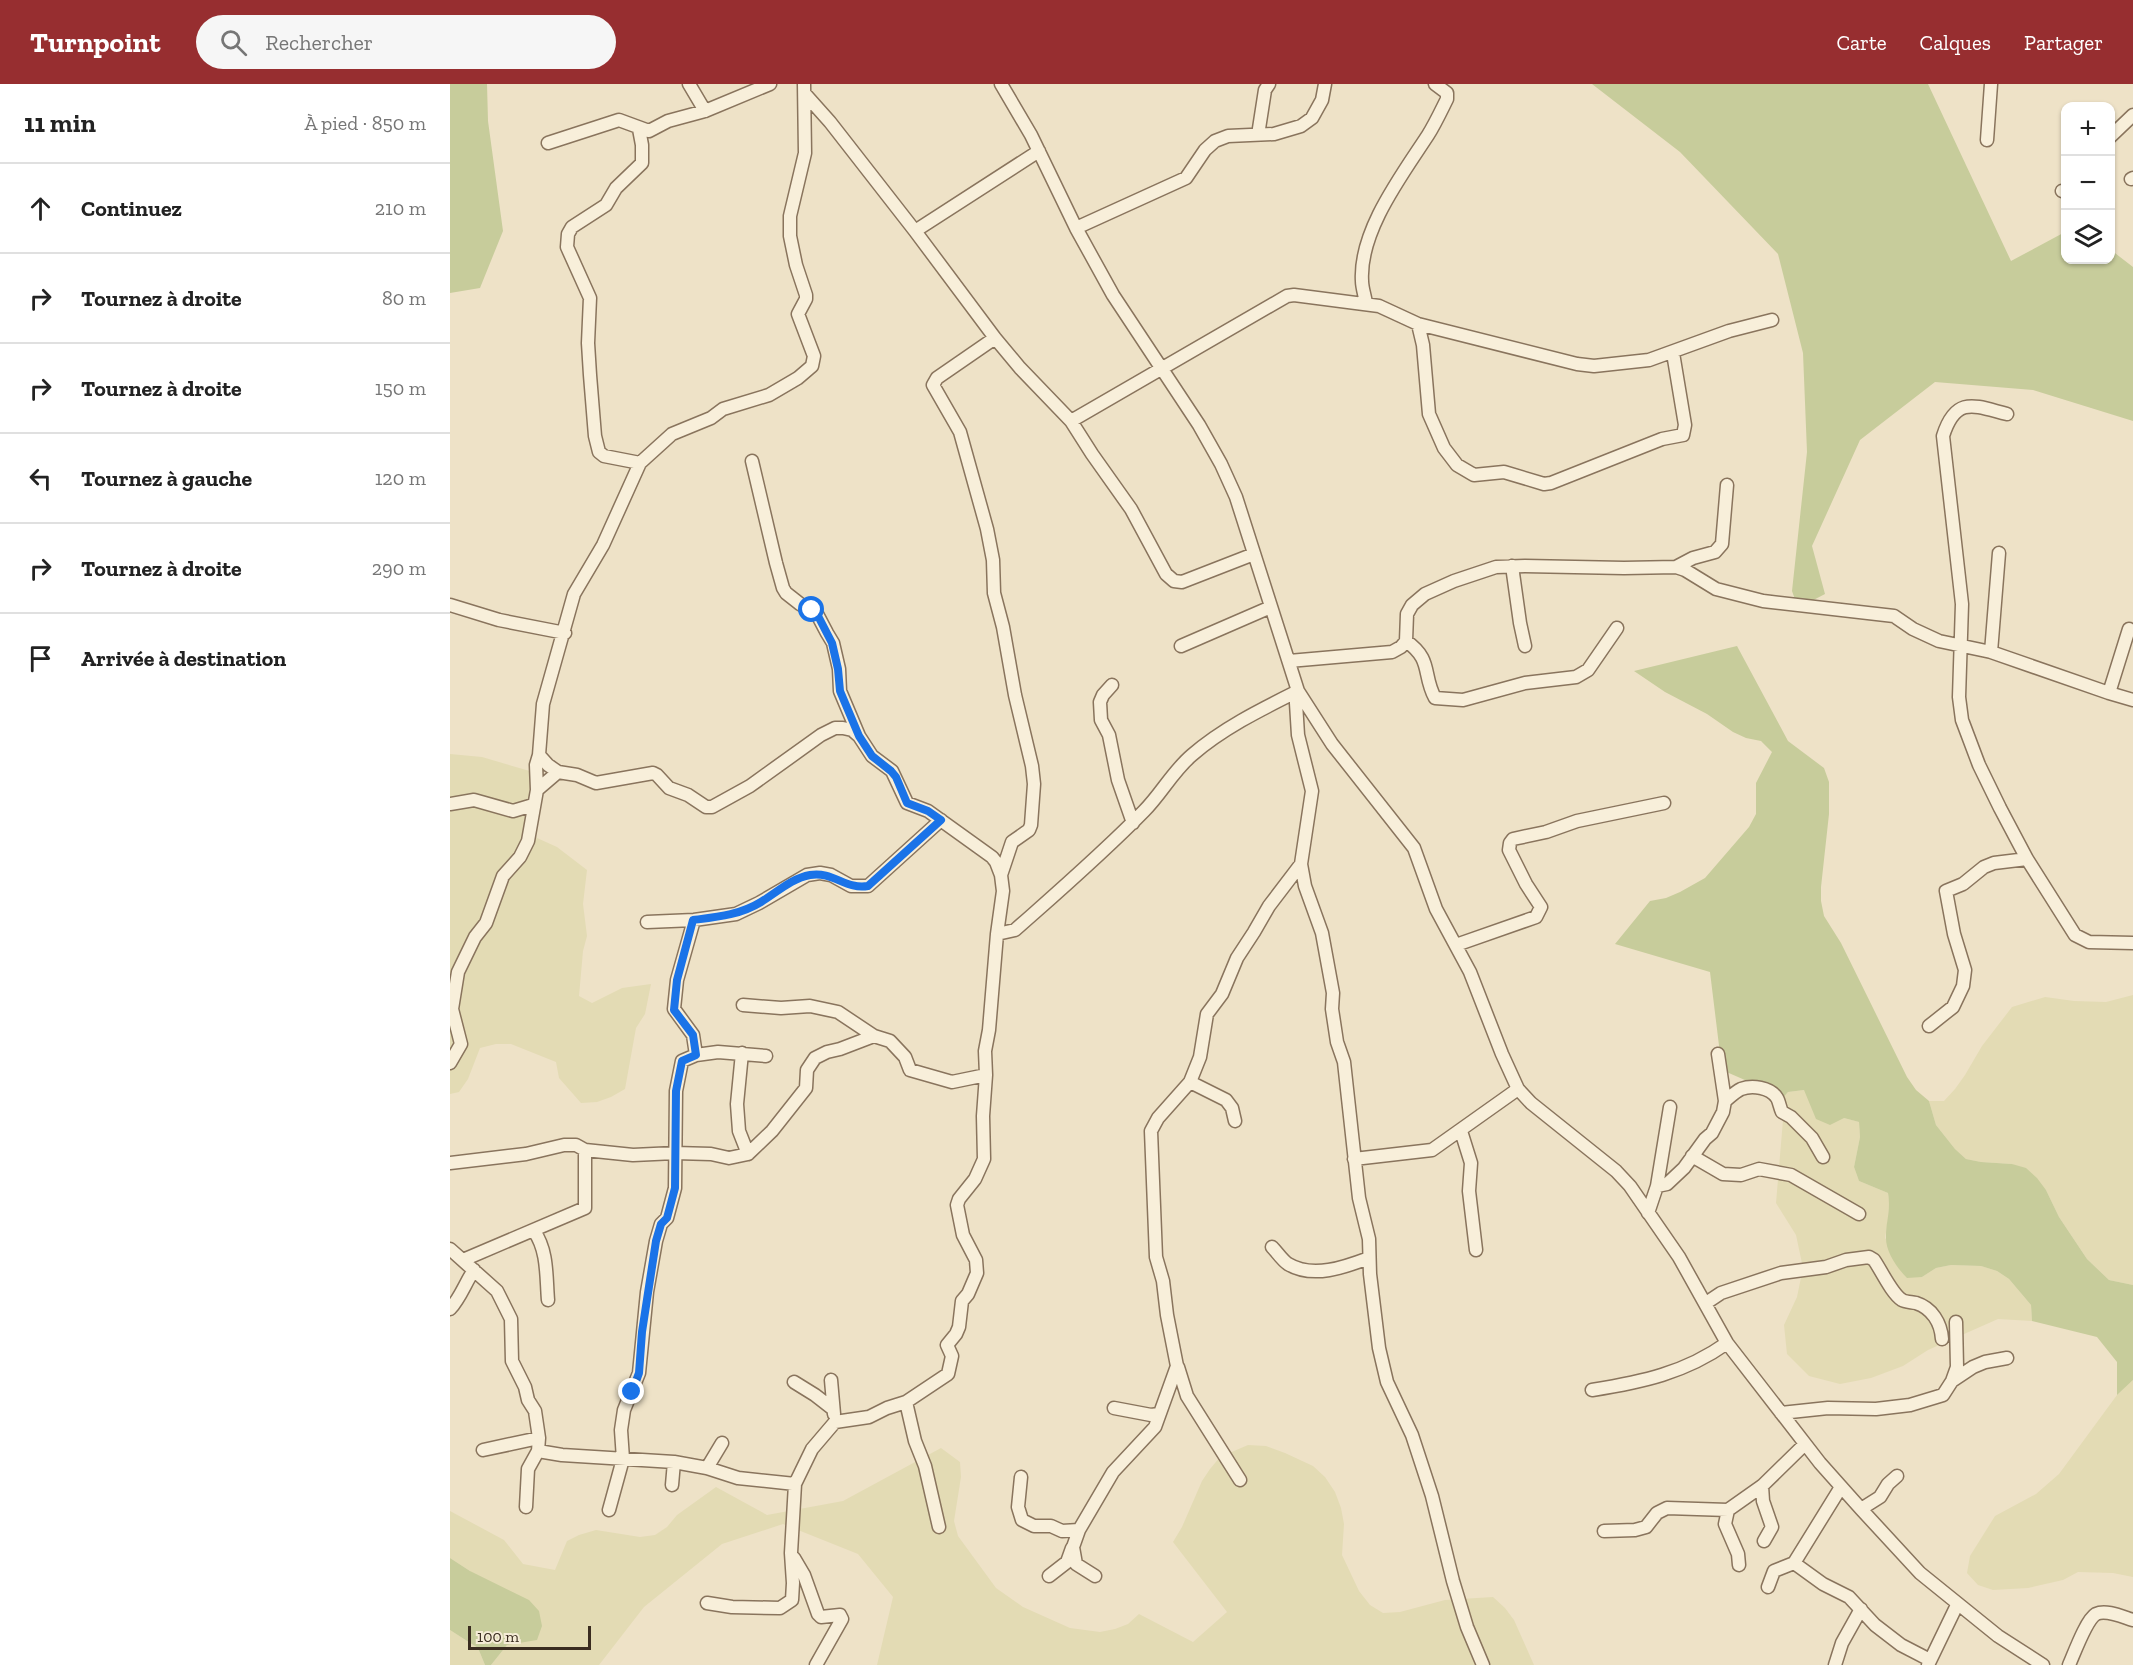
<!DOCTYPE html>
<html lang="fr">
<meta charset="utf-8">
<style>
:root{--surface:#fff;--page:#f6f6f6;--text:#222;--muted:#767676;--line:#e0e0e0;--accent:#972e30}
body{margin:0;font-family:"Zilla Slab",serif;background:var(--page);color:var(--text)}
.controls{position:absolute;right:18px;top:18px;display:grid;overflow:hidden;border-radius:12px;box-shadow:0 2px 4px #0004}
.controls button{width:54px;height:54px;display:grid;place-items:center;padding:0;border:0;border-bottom:2px solid var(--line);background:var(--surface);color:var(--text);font:30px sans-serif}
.scale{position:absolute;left:18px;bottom:15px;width:123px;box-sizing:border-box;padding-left:6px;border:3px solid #3a2c20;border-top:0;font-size:16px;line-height:21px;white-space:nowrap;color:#3a2c20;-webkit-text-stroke:4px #f5ecd6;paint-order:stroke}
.stop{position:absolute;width:18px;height:18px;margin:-14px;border:4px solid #1a73e8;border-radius:50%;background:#fff}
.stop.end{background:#1a73e8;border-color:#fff;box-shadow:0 2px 6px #0008}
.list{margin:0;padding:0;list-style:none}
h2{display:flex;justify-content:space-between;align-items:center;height:78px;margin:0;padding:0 24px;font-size:26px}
h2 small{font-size:20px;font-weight:400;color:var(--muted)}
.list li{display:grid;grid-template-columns:39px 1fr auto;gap:18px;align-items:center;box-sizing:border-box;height:90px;padding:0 24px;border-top:2px solid var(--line)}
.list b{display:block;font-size:22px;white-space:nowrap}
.list em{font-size:20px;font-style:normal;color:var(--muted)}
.icon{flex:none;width:33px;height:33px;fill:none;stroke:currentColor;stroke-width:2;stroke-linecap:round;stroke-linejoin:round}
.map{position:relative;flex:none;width:1683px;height:1581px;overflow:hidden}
header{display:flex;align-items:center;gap:36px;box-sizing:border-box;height:84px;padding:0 30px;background:var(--accent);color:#fff}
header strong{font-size:28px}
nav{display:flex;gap:33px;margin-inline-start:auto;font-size:21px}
.search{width:420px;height:54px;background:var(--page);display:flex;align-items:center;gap:15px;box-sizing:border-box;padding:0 21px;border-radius:33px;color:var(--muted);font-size:22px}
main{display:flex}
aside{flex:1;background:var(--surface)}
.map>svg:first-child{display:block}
.farmland{fill:#e3dbb4}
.green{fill:#c7cc9b}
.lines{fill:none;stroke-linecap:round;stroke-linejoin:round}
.minor-casing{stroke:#89745d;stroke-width:15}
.minor{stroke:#f8efda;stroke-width:12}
.route{stroke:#1a73e8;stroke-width:8}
</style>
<header>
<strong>Turnpoint</strong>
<div class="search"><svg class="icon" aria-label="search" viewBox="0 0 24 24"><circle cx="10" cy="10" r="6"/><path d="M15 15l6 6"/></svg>Rechercher</div>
<nav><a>Carte</a><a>Calques</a><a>Partager</a></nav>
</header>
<main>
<aside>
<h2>11 min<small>À pied · 850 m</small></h2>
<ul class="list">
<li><svg class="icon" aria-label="ahead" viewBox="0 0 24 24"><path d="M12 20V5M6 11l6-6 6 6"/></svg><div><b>Continuez</b></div><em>210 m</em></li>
<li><svg class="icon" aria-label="right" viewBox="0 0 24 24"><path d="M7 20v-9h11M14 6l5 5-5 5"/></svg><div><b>Tournez à droite</b></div><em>80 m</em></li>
<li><svg class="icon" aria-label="right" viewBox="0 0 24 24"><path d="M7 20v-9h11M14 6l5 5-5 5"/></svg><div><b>Tournez à droite</b></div><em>150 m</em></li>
<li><svg class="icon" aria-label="left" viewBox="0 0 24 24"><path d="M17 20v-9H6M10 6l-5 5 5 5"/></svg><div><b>Tournez à gauche</b></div><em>120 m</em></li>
<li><svg class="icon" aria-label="right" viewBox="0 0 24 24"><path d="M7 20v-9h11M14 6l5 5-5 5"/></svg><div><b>Tournez à droite</b></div><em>290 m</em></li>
<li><svg class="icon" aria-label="arrive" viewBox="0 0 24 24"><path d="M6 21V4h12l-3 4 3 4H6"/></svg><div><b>Arrivée à destination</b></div></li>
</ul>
</aside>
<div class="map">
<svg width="1683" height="1581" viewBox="0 0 1683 1581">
<rect width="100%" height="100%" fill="#eee2c7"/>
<path class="farmland" d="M 0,670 L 32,673 L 83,688 L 79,710 L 84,716 L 82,743 L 87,754 L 107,763 L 137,786 L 133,820 L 137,852 L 133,867 L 129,912 L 142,919 L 172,904 L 201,900 L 195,930 L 186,944 L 175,1005 L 161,1013 L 147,1018 L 131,1019 L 109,994 L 106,978 L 61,960 L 46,960 L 30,964 L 18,995 L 9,1008 L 0,1010 Z
M 1683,911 L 1683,1201 L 1659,1196 L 1637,1175 L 1609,1133 L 1596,1106 L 1562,1080 L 1531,1078 L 1516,1075 L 1505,1065 L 1486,1041 L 1479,1017 L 1494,1017 L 1505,1005 L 1515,991 L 1532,962 L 1562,923 L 1595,913 L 1624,917 L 1656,918 Z
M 1354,1006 L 1394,1034 L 1409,1038 L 1410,1053 L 1404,1083 L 1409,1097 L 1438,1109 L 1440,1124 L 1435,1154 L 1472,1193 L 1486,1184 L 1501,1181 L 1531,1182 L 1547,1187 L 1559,1195 L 1581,1221 L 1582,1237 L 1548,1235 L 1478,1266 L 1453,1282 L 1421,1294 L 1390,1300 L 1359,1292 L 1337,1270 L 1334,1241 L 1347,1213 L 1353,1184 L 1346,1151 L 1326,1119 L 1333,1036 L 1326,1022 L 1338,1008 Z
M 1683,1296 L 1683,1493 L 1663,1489 L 1628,1488 L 1613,1496 L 1578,1504 L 1543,1506 L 1528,1501 L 1517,1489 L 1520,1472 L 1545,1432 L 1586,1410 L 1609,1390 L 1667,1311 Z
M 798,1361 L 816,1362 L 835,1369 L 863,1382 L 875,1393 L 885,1408 L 891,1424 L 894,1440 L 892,1471 L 909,1507 L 920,1521 L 933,1529 L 950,1528 L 995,1516 L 1043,1513 L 1055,1524 L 1064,1536 L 1084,1581 L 427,1581 L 443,1513 L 408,1470 L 333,1440 L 272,1460 L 194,1523 L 149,1581 L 41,1581 L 57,1561 L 20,1487 L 0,1474 L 0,1427 L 54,1456 L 73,1480 L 105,1486 L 117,1457 L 129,1451 L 146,1446 L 190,1453 L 205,1451 L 217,1443 L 227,1431 L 266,1403 L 317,1431 L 393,1417 L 491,1364 L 510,1378 L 511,1393 L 504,1437 L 508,1452 L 546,1504 L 573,1523 L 620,1544 L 650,1548 L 665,1545 L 678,1540 L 689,1530 L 743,1558 L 777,1528 L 723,1458 L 732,1443 L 752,1397 L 760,1385 L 770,1373 Z
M 0,1546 L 28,1564 L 35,1581 L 0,1581 Z"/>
<path class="green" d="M 0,0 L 37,0 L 38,37 L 53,147 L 30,204 L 0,209 Z
M 1142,0 L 1478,0 L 1561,177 L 1615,148 L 1616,176 L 1660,176 L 1661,166 L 1683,183 L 1683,337 L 1583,306 L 1485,298 L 1410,356 L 1362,462 L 1375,510 L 1348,524 L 1342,507 L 1357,368 L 1353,269 L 1328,170 L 1230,68 Z
M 1287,562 L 1338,657 L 1374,684 L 1379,698 L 1379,730 L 1371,803 L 1371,817 L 1374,832 L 1391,859 L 1457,993 L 1466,1006 L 1479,1017 L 1486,1041 L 1505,1065 L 1516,1075 L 1531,1078 L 1562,1080 L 1576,1084 L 1587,1094 L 1596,1106 L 1609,1133 L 1637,1175 L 1659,1196 L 1683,1201 L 1683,1296 L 1667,1311 L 1667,1278 L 1647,1253 L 1582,1237 L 1581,1221 L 1559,1195 L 1547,1187 L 1531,1182 L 1501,1181 L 1486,1184 L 1472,1193 L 1457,1194 C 1447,1184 1435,1167 1436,1152 C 1436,1136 1441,1128 1438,1109 L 1409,1097 L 1404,1083 L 1410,1053 L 1409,1038 L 1394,1034 L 1380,1041 L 1366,1035 L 1354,1006 L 1338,1008 L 1326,1022 L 1304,1000 L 1272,986 L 1260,888 L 1165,860 L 1200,817 L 1216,814 L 1230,808 L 1255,794 L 1299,743 L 1306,730 L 1306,699 L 1322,668 L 1311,657 L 1296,654 L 1283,648 L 1257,630 L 1215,608 L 1184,587 Z
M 0,1474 L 20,1487 L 79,1516 L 89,1527 L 92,1542 L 87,1556 L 57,1561 L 41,1581 L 35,1581 L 28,1564 L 0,1546 Z"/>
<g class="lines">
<defs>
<path id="minor" d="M 239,0 L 255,27
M 354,0 L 355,69 L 340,132 L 340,152 L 346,181 L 356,211 L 356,215 L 348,230 L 364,272 L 362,282 L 348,294 L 319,311 L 273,325 L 261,334 L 222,350 L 190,379 L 153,461 L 124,510 L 93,620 L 89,671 L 98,681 L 108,688 L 127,691 L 146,699 L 203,689 L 207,691 L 219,704 L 238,711 L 256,723 L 262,723 L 300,702 L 371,651 L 385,644 L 393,644 L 402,646 L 409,652 L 422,672 L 442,687 L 457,719 L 478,727 L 542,773 L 546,778 L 551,791 L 553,807 L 547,850 L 565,846 C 609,807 653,769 694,727 C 711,710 723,687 742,671 C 773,644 812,625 848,607
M 551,0 L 581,51 L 626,144 L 663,211 L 749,341 L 771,380 L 786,413 L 848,607 L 882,660 L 964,764 L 986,825 L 1020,888 L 1052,970 L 1068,1005 L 1081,1019 L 1166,1087 L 1180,1102 L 1229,1173 L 1277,1259 L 1370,1379 L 1411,1425 L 1470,1489 L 1548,1552 L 1593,1581
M 355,10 L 380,38 L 465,147 L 545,254 L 570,284 L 621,337 L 642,370 L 681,425 L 716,490 L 724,497 L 732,498 L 804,470
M 189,45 L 192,61 L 192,79 L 166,104 L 156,121 L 122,143 L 118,150 L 117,163 L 140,214 L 138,259 L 140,291 L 145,352 L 149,368 L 154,372 L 190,379
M 808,51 L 815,6 L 819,0
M 1660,53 L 1683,31
M 1537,56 L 1541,0
M 98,59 L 169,36 L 199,47 L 218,37 L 255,27 L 320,0
M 1681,95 L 1683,94
M 1612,107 L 1616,108
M 626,144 L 736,94 L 755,66 L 765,57 L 778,52 L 824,50 L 851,42 L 862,34 L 872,16 L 875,0
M 465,147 L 589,67
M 916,219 C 915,212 912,204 912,197 C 909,147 952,91 978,51 C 985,40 991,27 997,15 L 997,9 L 985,0
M 968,240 L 973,261 L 979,330 L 994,364 L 1007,381 L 1024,391 L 1054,388 L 1094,400 L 1101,399 L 1212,355 L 1233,351 L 1235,341 L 1223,269
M 545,254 L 487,294 L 483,301 L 510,348 L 537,445 L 543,476 L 544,509 L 553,543 L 565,611 L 582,682 L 584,700 L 581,741 L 579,746 L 562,758 L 551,791
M 1557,330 C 1525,322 1506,311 1493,352 L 1512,520 L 1509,613 L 1512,636 L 1529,681 L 1550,724 L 1577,775 L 1625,851 L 1639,858 L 1683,859
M 621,337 L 837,212 L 844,211 L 929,222 L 968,240 L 1127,280 L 1144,282 L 1199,276 L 1279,247 L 1322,236
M 302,377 L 326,479 L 333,504 L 336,509 L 350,520 L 367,530 L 377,549 L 383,559 L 389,585 L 390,607 L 409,652
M 1062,482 L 1070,539 L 1075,562
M 1226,483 L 1243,474 L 1265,468 L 1272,460 L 1277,401
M 0,521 L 49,536 L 115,549
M 956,557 C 983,576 972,590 985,614 L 1013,616 L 1075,599 L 1126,593 L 1138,586 L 1167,544
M 731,562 L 821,523
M 1541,568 L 1549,469
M 839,577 L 942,568 L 951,563 L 956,557 L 957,530 L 962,521 L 975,510 L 1004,497 L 1046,483 L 1075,482 L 1174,484 L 1226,483 L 1235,486 L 1266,505 L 1313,517 L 1444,532 L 1463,545 L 1489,557 L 1541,568 L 1659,609 L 1683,616
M 662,601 L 653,611 L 650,618 L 651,636 L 659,651 L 668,696 L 683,739
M 848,607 L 846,619 L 848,651 L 862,707 L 851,780 L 855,802 L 872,849 L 883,909 L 882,925 L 887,958 L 894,978 L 909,1114 L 919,1155 L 920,1190 L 929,1264 L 937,1298 L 962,1351 L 982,1412 L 1003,1497 L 1017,1543 L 1033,1581
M 1659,609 L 1679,545
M 87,706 L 108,688
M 0,720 L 24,716 L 63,727 L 83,721
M 197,838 L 244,836 L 286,830 L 309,819 L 357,791 L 370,789 L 381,791 L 401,802 L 418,802 L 491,736
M 1006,861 L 1086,833 L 1091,823 L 1076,800 L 1059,766 L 1060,759 L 1063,755 L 1096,748 L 1127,737 L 1214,719
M 293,921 L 331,924 L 360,922 L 388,928 L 424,952 L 440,957 L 455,973 L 460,986 L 502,998 L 536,991
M 1479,942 L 1503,923 L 1513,902 L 1515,886 L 1504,850 L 1496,807 L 1513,800 L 1534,783 L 1544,779 L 1577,775
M 292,969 L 287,1020 L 289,1047 L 298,1070
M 246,971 L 268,968 L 316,972
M 0,979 L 11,960 L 2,925 L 8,888 L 25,853 L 36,839 L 53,792 L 70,773 L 78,757 L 87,706 L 86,681 L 89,671
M 740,998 L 776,1016 L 782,1024 L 785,1037
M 1275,1017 C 1280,1013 1285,1008 1291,1005 C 1302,1001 1320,1003 1327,1014 C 1329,1017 1330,1024 1332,1028 L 1341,1033 L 1362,1054 L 1373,1073
M 1011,1047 L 1021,1079 L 1019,1107 L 1026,1166
M 1242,1072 L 1273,1090 L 1291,1091 L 1309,1085 L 1341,1091 L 1409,1130
M 904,1075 L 982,1066 L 1068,1005
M 0,1079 L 76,1070 L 114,1061 L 126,1061 L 135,1066 L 183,1071 L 225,1069 L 261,1070 L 279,1074 L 298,1070 L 322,1047 L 356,1004 L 357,986 L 365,974 L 377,968 L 390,965 L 424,952
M 1207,1102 L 1217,1100 L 1234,1084 L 1255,1055 L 1262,1049 L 1273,1028 L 1275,1017 L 1268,970
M 1198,1129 L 1207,1102 L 1220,1023
M 84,1147 C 98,1167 96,1192 98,1216
M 822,1163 C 827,1168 832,1176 838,1180 C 863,1195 895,1183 919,1174
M 0,1165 L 47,1207 L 61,1235 L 62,1277 L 75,1303 L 78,1316 L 85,1327 L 89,1354 L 88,1367 L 78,1385 L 76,1423
M 13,1176 L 135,1124 L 135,1066
M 1256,1219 L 1271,1209 L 1331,1189 L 1376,1183 L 1396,1176 L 1419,1173 L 1424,1176 C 1431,1186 1442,1210 1452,1216 C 1455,1218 1461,1218 1466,1219 C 1482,1224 1491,1239 1492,1255
M 0,1225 C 11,1213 15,1199 24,1186
M 728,1283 L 737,1312 L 790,1396
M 381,1296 L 384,1330
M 1502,1297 L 1507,1283 L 1506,1238
M 344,1298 L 365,1311 L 383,1325
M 1142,1306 C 1192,1298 1235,1289 1277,1259
M 456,1318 L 465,1357 L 475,1382 L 489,1443
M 664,1324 L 701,1331 L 709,1330
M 1331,1329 L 1378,1324 L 1426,1325 L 1460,1321 L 1493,1311 L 1502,1297 L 1523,1283 L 1535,1278 L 1557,1274
M 33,1366 L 89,1354
M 88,1367 L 112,1371 L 224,1378 L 257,1384 L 288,1394 L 345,1400
M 257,1384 L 272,1359
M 571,1393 L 568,1423 L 572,1436 L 584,1442 L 601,1442 L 612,1447 L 629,1446
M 222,1401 L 224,1378
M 1312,1402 L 1313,1417 L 1322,1443 L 1314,1457
M 1411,1425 L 1430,1413 L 1438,1400 L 1447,1392
M 159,1426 L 173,1375 L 171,1346 L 174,1326 L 189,1289 L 197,1208 L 206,1157 L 211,1140 L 217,1134 L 225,1104 L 226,1007 L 232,977 L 246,971 L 243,951 L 224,925 L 227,896 L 244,836
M 1278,1426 L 1275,1440 L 1288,1470 L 1289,1481
M 1154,1447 L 1185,1446 L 1196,1443 L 1207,1429 L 1217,1424 L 1278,1426 L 1312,1402 L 1355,1360
M 344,1474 L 354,1491 L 368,1530 L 371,1533 L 390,1531 L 392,1535 L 366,1581
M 1344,1479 L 1373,1500 L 1399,1513 L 1425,1541 L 1451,1561 L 1480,1576
M 599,1492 L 617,1478 L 622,1464
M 645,1492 L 626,1480 L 623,1463 L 629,1446 L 663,1388 L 705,1343 L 727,1282 L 717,1231 L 713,1197 L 706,1173 L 701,1047 L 708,1034 L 740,998 L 750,973 L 757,930 L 772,910 L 787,874 L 804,848 L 819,822 L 851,780
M 1318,1503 L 1324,1487 L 1344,1479 L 1391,1403
M 257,1519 L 282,1523 L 330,1524 L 342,1516 L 343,1499 L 341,1469 L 345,1400 L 362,1365 L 385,1338 L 419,1333 L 437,1324 L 456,1318 L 498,1290 L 502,1272 L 497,1261 L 506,1250 L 509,1243 L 512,1217 L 518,1210 L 527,1189 L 526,1176 L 513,1151 L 507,1121 L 509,1115 L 525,1095 L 534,1075 L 533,1032 L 536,991 L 535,967 L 539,946 L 547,850
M 1385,1581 L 1392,1559 L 1411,1525
M 1478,1581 L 1507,1521
M 1619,1581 C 1624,1570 1636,1536 1646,1530 C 1656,1525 1673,1533 1683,1536"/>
</defs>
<use href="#minor" class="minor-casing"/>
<use href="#minor" class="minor"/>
</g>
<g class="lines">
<path class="route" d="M 182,1308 L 189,1289 L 192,1248 L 206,1157 L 211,1140 L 217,1134 L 225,1104 L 226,1007 L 232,977 L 246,971 L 243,951 L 224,926 L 227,896 L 243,836 C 267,833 290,831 311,818 C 326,809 342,794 360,791 C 383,787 396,806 418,802 L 491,736 L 478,727 L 457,719 L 446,693 L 441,687 L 422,672 L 409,652 L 390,607 L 388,585 L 382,559 L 367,530 L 362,526"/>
</g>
</svg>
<div class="controls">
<button>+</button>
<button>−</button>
<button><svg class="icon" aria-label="layers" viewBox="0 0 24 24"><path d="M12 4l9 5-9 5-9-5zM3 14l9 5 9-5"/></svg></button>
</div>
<div class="scale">100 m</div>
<div class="stop" style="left:362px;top:526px"></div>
<div class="stop end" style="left:182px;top:1308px"></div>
</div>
</main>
